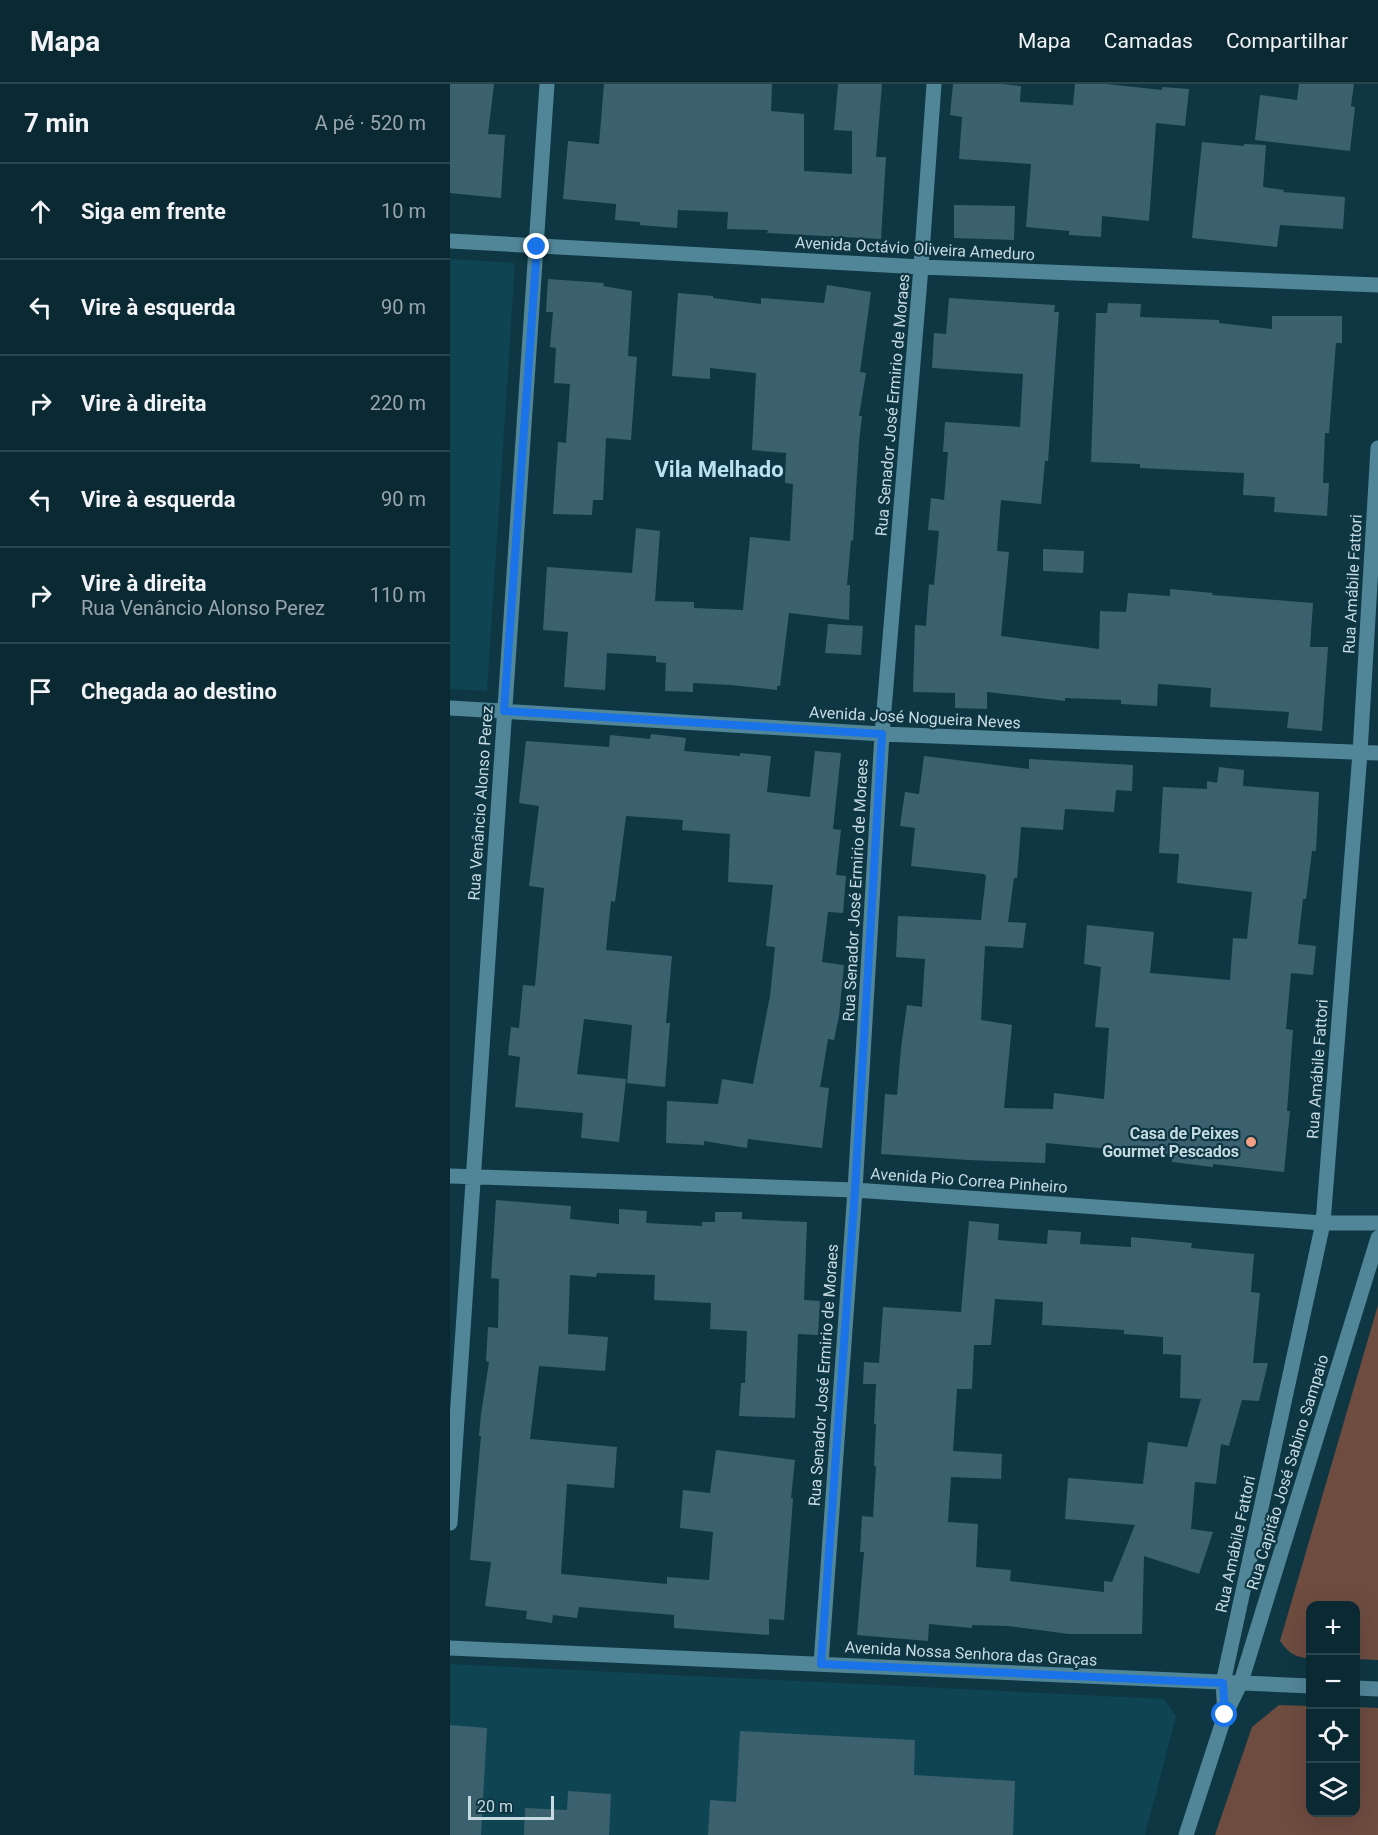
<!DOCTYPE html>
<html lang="pt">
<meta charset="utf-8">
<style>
:root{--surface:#0a2932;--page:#18353e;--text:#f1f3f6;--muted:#99a6ac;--line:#2a454d}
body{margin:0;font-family:Roboto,sans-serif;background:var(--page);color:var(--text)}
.controls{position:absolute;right:18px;bottom:18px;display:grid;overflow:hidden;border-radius:12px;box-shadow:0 6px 24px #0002}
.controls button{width:54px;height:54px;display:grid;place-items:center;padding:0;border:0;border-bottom:2px solid var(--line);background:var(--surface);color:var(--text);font:30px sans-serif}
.scale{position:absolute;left:18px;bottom:15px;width:86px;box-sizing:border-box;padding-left:6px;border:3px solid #c6dae2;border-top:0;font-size:16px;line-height:21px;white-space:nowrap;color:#c6dae2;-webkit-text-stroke:4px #0e3743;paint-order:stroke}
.stop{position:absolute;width:18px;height:18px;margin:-14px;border:4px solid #1a73e8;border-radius:50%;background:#fff}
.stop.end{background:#1a73e8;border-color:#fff;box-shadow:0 2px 6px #0008}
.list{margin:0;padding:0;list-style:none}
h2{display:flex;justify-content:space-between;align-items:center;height:78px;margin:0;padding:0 24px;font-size:26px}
h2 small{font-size:20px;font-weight:400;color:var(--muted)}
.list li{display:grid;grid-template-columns:39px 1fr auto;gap:18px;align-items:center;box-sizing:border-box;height:96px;padding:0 24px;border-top:2px solid var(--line)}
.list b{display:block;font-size:22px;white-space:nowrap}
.list p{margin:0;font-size:20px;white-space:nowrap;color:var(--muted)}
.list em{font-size:20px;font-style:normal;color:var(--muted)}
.icon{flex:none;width:33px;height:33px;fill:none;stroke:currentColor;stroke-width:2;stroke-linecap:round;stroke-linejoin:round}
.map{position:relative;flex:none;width:928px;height:1751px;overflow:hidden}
header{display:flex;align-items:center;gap:36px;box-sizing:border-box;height:84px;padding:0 30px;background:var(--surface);border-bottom:2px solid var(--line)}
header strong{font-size:28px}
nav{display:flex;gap:33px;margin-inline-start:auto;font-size:21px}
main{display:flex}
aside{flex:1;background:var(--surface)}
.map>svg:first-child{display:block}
.built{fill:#0f4453}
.green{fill:#6e4c40}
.building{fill:#3b616f;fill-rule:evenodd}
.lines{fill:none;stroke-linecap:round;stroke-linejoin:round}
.minor{stroke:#518698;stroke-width:15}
.route{stroke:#1a73e8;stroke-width:8}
.poi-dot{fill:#f39f83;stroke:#0e3743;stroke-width:2}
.labels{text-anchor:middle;stroke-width:4.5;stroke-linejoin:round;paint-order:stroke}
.street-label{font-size:16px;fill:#c6dae2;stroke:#0e3743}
.poi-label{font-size:16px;font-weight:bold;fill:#c6dae2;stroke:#0e3743;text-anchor:end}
.district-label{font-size:22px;font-weight:bold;fill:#b8e2f2;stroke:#0e3743}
</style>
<header>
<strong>Mapa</strong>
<nav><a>Mapa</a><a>Camadas</a><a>Compartilhar</a></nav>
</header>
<main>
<aside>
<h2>7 min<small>A pé · 520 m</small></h2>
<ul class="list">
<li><svg class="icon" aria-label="ahead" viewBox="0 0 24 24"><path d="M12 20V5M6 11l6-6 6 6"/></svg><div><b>Siga em frente</b></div><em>10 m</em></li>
<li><svg class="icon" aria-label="left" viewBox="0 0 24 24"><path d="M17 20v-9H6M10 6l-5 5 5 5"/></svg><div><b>Vire à esquerda</b></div><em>90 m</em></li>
<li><svg class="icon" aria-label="right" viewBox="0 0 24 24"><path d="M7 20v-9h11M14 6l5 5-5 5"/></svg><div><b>Vire à direita</b></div><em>220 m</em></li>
<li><svg class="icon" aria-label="left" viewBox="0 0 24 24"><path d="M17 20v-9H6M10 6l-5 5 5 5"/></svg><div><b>Vire à esquerda</b></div><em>90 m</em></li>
<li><svg class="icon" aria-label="right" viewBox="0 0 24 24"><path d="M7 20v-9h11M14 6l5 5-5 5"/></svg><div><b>Vire à direita</b><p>Rua Venâncio Alonso Perez</p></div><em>110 m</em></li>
<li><svg class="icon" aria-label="arrive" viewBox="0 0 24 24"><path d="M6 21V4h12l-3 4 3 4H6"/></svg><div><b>Chegada ao destino</b></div></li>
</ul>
</aside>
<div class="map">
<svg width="928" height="1751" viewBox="0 0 928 1751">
<rect width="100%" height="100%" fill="#0e3743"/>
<path class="built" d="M 0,175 L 65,179 L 37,607 L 0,605 Z
M 0,1580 L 714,1615 L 726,1632 L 695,1751 L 0,1751 Z"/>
<path class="green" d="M 928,1221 L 928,1576 L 906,1575 L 906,1522 L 860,1522 L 860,1574 C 845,1574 839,1569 830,1557 Z
M 829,1621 L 860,1622 L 860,1728 L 906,1728 L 906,1623 L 928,1624 L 928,1751 L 765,1751 L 802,1643 Z"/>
<path class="building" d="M 0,0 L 44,0 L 38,50 L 55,51 L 51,114 L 0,109 Z
M 154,0 L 322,0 L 321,27 L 354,30 L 354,87 L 402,90 L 402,47 L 384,46 L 388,0 L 432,0 L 426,73 L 436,73 L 431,155 L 317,149 L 318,146 L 277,145 L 278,128 L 228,126 L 227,144 L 190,141 L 190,138 L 165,136 L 166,120 L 113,115 L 118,57 L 149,60 Z
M 503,0 L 552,0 L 571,2 L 570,18 L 623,21 L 625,0 L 656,0 L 712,6 L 712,3 L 739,5 L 735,42 L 706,39 L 699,137 L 652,132 L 651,153 L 619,151 L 619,147 L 576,143 L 581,80 L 509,75 L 512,33 L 500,31 Z
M 849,0 L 904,0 L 901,22 L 905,23 L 900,67 L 805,56 L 810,11 L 847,16 Z
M 752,58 L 794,62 L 794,60 L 816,61 L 813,103 L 834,106 L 833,108 L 895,113 L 893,145 L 830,141 L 827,163 L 742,154 Z
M 504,121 L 565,122 L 564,156 L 504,154 Z
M 98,195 L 154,199 L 153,202 L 182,207 L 178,272 L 187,273 L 181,356 L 156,354 L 153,416 L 143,416 L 142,431 L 103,430 L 108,358 L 116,359 L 120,300 L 104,299 L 106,264 L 100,263 L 103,228 L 96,228 Z
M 377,201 L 421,208 L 410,288 L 416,289 L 409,332 L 412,332 L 409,358 L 403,457 L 401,456 L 397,501 L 400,501 L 399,536 L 339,529 L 330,602 L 327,602 L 327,606 L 281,601 L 243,599 L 243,608 L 215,607 L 216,579 L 206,578 L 206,572 L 157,569 L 155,606 L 114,603 L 118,548 L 93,546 L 97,483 L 182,489 L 186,444 L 210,447 L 205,517 L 244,518 L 244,524 L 293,526 L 300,453 L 340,457 L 343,400 L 335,399 L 336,369 L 302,366 L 306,289 L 260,284 L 260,295 L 222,292 L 228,209 L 263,212 L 263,214 L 311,220 L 311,214 L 374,219 Z
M 499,214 L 605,221 L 604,228 L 609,228 L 598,377 L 595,377 L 591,420 L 551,416 L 547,467 L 559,468 L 551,552 L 649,565 L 650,527 L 676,528 L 678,509 L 720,512 L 720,505 L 763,509 L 762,511 L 863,519 L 860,563 L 878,563 L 872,647 L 837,644 L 839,628 L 760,623 L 761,604 L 708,600 L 707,622 L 671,620 L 671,616 L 615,614 L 615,617 L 537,608 L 537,625 L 505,624 L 505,609 L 463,608 L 465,541 L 476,542 L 479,500 L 484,501 L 489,447 L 478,446 L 481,414 L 494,416 L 498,368 L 493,368 L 495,338 L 570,343 L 573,290 L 482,284 L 484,249 L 496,250 Z
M 658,219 L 691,220 L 690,233 L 769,236 L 769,239 L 822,245 L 822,232 L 892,232 L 892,259 L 886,259 L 879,349 L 875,349 L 873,399 L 879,399 L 877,432 L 824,428 L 825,413 L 793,411 L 794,389 L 690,384 L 690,380 L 641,378 L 646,229 L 657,229 Z
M 593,465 L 634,467 L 633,489 L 593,487 Z
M 378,540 L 413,542 L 411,571 L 375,569 Z
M 201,650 L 236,654 L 234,667 L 290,672 L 290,669 L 321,672 L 317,708 L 360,713 L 365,667 L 391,669 L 383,745 L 391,746 L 386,791 L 396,792 L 393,829 L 378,828 L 372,878 L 394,881 L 389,932 L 384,956 L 378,955 L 370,1003 L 379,1004 L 372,1064 L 298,1055 L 297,1064 L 254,1057 L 254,1061 L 216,1059 L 217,1017 L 268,1020 L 272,995 L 303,1000 L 320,912 L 325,863 L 316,862 L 323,801 L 278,798 L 280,750 L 232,746 L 233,736 L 176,732 L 165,818 L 161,817 L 156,866 L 222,872 L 216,939 L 220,939 L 215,1003 L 177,999 L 182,941 L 134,935 L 127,990 L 176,995 L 169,1058 L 131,1054 L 133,1029 L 65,1023 L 70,973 L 58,971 L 61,943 L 69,944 L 73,901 L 85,902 L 94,804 L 79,802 L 89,722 L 69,719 L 76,657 L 159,663 L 160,651 L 200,655 Z
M 474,672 L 579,685 L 579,675 L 683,681 L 682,707 L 666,706 L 664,728 L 615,725 L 613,746 L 571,743 L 567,794 L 564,794 L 558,838 L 576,839 L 573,864 L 535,862 L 531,936 L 562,941 L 554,1024 L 603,1025 L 604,1009 L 654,1015 L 659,944 L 645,943 L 651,883 L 634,880 L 637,841 L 704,848 L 700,889 L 780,896 L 783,854 L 797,855 L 802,808 L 727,799 L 729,770 L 709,769 L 713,703 L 757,705 L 757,697 L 767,699 L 769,683 L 794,686 L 793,702 L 869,708 L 866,767 L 862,767 L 856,815 L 853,815 L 848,860 L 866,862 L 863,891 L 841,889 L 836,945 L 843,946 L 837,1027 L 840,1027 L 834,1088 L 763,1080 L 763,1083 L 722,1078 L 722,1071 L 596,1059 L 595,1079 L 518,1076 L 431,1070 L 435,1010 L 447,1011 L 451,964 L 457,921 L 472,923 L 475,875 L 446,873 L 448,832 L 531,836 L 536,792 L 534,790 L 461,782 L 465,744 L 450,742 L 455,708 L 469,710 Z
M 46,1116 L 121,1122 L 120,1135 L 169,1140 L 169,1125 L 197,1127 L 196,1139 L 252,1142 L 252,1138 L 265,1138 L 265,1128 L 292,1128 L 292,1135 L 357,1138 L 354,1216 L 370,1217 L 368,1251 L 348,1250 L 345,1334 L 289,1332 L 291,1299 L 295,1299 L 297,1247 L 260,1245 L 261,1219 L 204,1216 L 205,1191 L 147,1189 L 146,1193 L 120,1191 L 118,1250 L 158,1253 L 155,1287 L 89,1282 L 80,1355 L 167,1363 L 164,1404 L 117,1400 L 111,1490 L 217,1500 L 217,1493 L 259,1496 L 263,1448 L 230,1444 L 233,1406 L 260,1409 L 266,1366 L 345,1376 L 341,1414 L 343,1414 L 334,1536 L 319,1535 L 319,1551 L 224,1544 L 224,1531 L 129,1523 L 127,1534 L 103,1531 L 102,1539 L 76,1535 L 77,1527 L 35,1522 L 41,1478 L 20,1476 L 31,1352 L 29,1352 L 31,1330 L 39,1278 L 36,1277 L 38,1243 L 48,1244 L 49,1195 L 41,1194 Z
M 519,1137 L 549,1140 L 548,1156 L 597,1160 L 598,1146 L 631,1148 L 630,1160 L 681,1163 L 681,1153 L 742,1159 L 741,1164 L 804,1170 L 801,1208 L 810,1209 L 803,1279 L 818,1279 L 809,1317 L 792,1316 L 779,1362 L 771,1360 L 766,1400 L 745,1398 L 741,1445 L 763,1448 L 749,1490 L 694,1472 L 692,1550 L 619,1550 L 558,1542 L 522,1541 L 522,1544 L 479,1540 L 478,1557 L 407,1551 L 414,1468 L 410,1468 L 412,1432 L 423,1433 L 426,1382 L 424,1382 L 426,1340 L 424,1340 L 426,1300 L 413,1300 L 414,1278 L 429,1279 L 433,1223 L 511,1228 ZM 545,1215 L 593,1218 L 592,1241 L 674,1246 L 674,1250 L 713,1253 L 713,1270 L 731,1271 L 730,1314 L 751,1315 L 737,1363 L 698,1358 L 693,1400 L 618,1394 L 615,1435 L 685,1441 L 662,1498 L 654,1497 L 654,1508 L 560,1497 L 561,1486 L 526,1483 L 528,1440 L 498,1438 L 501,1393 L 551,1395 L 552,1370 L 503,1367 L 507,1305 L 522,1305 L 524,1261 L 541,1261 Z
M 0,1641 L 37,1644 L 31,1751 L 0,1751 Z
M 290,1647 L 465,1656 L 464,1691 L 565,1697 L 563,1751 L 258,1751 L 260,1716 L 286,1718 Z
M 118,1707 L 161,1710 L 159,1751 L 74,1751 L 75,1724 L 117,1726 Z"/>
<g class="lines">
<path class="minor" d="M 0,157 L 471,183 L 928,201
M 0,624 L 432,650 L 928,669
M 0,1092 L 405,1106 L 873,1139 L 928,1139
M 0,1439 L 97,0
M 0,1564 L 860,1602
M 371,1580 L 405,1106 L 432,650 L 471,183 L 484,0
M 906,1604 L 928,1605
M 775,1631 L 773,1599 L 873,1139 L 910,669 L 928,364
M 736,1751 L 775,1631 L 791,1598 L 928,1154"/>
</g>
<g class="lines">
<path class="route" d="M 87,163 L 54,627 L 432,650 L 405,1106 L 371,1580 L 773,1599 L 775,1631"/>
</g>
<circle class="poi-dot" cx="801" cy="1058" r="6"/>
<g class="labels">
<g class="street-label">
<text transform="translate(465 164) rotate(3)" y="6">Avenida Octávio Oliveira Ameduro</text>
<text transform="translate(442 321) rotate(-85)" y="6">Rua Senador José Ermirio de Moraes</text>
<text transform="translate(902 500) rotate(-87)" y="6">Rua Amábile Fattori</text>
<text transform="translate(465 633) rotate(3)" y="6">Avenida José Nogueira Neves</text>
<text transform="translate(30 719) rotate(-86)" y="6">Rua Venâncio Alonso Perez</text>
<text transform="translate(405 806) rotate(-87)" y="6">Rua Senador José Ermirio de Moraes</text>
<text transform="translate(867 985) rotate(-86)" y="6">Rua Amábile Fattori</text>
<text transform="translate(519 1096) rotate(4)" y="6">Avenida Pio Correa Pinheiro</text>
<text transform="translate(373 1291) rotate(-86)" y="6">Rua Senador José Ermirio de Moraes</text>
<text transform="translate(837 1388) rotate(-73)" y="6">Rua Capitão José Sabino Sampaio</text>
<text transform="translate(785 1460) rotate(-78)" y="6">Rua Amábile Fattori</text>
<text transform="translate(521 1569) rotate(3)" y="6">Avenida Nossa Senhora das Graças</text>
</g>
<g class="poi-label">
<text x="789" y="1055">Casa de Peixes<tspan x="789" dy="18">Gourmet Pescados</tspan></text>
</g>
<g class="district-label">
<text x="269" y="393">Vila Melhado</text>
</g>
</g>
</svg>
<div class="controls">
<button>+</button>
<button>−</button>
<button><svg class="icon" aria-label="locate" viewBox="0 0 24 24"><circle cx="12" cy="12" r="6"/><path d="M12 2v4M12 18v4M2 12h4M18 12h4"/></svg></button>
<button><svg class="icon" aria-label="layers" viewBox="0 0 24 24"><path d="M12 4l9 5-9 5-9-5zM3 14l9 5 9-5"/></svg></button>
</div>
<div class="scale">20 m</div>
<div class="stop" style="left:775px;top:1631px"></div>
<div class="stop end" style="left:87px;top:163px"></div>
</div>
</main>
